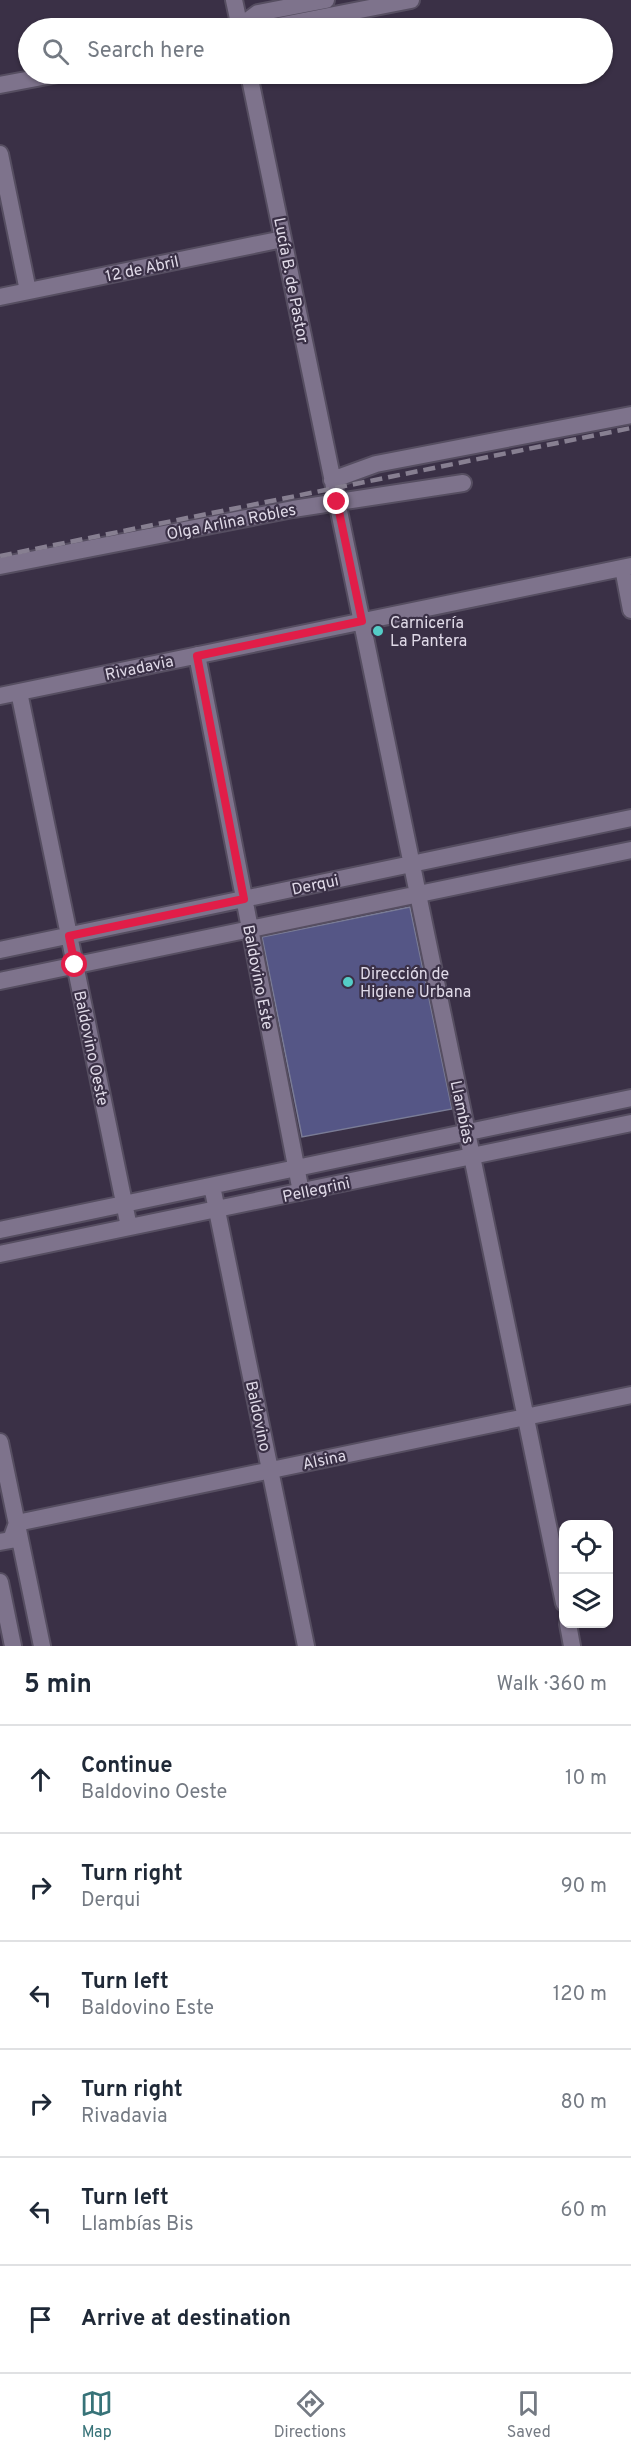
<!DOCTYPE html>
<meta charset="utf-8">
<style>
:root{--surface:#fff;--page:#f6f6f7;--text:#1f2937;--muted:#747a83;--line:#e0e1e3;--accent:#377378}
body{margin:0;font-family:Overpass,sans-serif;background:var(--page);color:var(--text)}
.controls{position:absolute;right:18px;bottom:18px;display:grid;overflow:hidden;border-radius:12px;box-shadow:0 2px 4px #0004}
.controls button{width:54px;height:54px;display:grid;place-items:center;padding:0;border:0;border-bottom:2px solid var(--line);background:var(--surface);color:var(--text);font:30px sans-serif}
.stop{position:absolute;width:18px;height:18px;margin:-14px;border:4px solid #e11d48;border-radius:50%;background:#fff}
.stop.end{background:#e11d48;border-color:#fff;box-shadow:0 2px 6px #0008}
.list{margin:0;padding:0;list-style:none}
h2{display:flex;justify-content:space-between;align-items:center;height:78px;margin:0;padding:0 24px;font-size:26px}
h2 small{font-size:20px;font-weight:400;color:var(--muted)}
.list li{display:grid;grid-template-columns:39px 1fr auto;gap:18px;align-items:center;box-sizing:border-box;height:108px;padding:0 24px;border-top:2px solid var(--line)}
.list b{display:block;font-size:22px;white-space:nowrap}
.list p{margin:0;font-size:20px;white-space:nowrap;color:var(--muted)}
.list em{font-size:20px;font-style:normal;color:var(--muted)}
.icon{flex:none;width:33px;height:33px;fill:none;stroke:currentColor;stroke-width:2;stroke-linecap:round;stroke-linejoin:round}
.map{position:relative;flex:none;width:631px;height:1646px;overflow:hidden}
.search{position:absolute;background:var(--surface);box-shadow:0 2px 4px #0004;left:18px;right:18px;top:18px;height:66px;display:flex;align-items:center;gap:15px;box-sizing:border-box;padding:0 21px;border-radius:33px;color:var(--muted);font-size:22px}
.sheet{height:726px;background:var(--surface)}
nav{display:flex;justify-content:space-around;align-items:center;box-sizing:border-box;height:84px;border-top:2px solid var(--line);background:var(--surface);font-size:16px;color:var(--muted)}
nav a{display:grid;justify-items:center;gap:3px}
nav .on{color:var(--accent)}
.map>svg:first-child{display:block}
.building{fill:#555686;stroke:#7a7c96;stroke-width:1.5}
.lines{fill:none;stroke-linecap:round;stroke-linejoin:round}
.minor-casing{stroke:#564e61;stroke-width:20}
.minor{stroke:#7e738c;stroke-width:16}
.rail{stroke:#877f91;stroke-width:4.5;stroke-dasharray:12 6;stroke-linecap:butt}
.route{stroke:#e11d48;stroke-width:8}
.poi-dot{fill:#54cdc7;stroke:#3a3046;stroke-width:2}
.labels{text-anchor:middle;stroke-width:4.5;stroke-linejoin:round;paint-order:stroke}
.street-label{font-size:16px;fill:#e0dae8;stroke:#3a3046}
.poi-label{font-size:16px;fill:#e0dae8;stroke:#3a3046;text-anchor:start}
</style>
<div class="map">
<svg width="631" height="1646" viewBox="0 0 631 1646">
<rect width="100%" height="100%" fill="#3a3046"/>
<path class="building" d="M 410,907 L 452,1109 L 302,1137 L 262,937 Z"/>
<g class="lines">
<defs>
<path id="minor" d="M 234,0 L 240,28
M 238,28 L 258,13 L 326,0
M 268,28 L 411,0
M 249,74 L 564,1603
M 0,85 L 58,74
M 0,154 L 28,291
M 0,297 L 283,239
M 332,480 L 376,464 L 631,415
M 0,566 L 293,509 L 463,483
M 623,568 L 631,610
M 197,655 L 301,1192
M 19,692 L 129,1227
M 0,696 L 631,566
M 0,950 L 631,818
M 0,981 L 631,850
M 212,1186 L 306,1646
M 0,1230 L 631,1098
M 0,1254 L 631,1123
M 0,1442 L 42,1646
M 17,1523 L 631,1395
M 0,1542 L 11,1540 L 17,1523
M 0,1582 L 13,1646
M 568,1624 L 572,1646"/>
</defs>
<use href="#minor" class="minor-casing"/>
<use href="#minor" class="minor"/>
<path class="rail" d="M 0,556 L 631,428"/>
</g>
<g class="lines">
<path class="route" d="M 75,965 L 69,936 L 244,899 L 197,656 L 362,621 L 337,502"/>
</g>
<g class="poi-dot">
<circle cx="378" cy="631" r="6"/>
<circle cx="348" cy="982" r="6"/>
</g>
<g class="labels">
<g class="street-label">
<text transform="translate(142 268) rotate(-12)" y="6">12 de Abril</text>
<text transform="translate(292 280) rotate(79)" y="6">Lucía B. de Pastor</text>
<text transform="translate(231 521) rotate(-11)" y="6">Olga Arlina Robles</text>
<text transform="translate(139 667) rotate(-12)" y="6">Rivadavia</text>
<text transform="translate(315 884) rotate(-12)" y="6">Derqui</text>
<text transform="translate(259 977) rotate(79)" y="6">Baldovino Este</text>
<text transform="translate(92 1048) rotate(78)" y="6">Baldovino Oeste</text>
<text transform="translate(463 1112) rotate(78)" y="6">Llambías</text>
<text transform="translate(316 1189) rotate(-12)" y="6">Pellegrini</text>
<text transform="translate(259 1416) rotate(78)" y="6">Baldovino</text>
<text transform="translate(324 1459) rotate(-12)" y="6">Alsina</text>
</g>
<g class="poi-label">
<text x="390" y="628">Carnicería<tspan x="390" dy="18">La Pantera</tspan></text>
<text x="360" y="979">Dirección de<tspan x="360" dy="18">Higiene Urbana</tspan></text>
</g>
</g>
</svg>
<div class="controls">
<button><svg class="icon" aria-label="locate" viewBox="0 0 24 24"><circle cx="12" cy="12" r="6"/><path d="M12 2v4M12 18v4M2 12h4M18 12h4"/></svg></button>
<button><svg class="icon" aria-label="layers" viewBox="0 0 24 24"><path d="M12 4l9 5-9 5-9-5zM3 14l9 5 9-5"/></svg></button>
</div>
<div class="stop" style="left:75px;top:965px"></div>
<div class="stop end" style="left:337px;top:502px"></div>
<div class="search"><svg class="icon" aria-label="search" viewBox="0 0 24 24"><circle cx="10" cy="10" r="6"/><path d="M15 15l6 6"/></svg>Search here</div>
</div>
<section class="sheet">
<h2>5 min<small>Walk · 360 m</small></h2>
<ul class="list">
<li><svg class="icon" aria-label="ahead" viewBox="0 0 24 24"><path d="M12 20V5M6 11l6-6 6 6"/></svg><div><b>Continue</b><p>Baldovino Oeste</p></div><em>10 m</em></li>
<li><svg class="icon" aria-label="right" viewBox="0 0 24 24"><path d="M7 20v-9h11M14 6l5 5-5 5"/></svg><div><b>Turn right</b><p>Derqui</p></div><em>90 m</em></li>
<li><svg class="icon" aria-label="left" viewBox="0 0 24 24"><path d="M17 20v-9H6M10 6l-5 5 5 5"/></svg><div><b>Turn left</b><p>Baldovino Este</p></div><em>120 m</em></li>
<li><svg class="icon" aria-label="right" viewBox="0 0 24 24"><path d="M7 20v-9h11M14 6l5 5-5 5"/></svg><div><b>Turn right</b><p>Rivadavia</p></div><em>80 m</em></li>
<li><svg class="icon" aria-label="left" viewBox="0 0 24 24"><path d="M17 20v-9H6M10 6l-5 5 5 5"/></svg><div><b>Turn left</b><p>Llambías Bis</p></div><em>60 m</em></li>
<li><svg class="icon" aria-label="arrive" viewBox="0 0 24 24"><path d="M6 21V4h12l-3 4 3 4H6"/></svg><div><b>Arrive at destination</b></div></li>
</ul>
</section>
<nav>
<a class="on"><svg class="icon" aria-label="map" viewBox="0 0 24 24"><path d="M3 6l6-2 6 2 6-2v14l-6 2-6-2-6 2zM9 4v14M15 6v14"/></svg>Map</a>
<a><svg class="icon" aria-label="directions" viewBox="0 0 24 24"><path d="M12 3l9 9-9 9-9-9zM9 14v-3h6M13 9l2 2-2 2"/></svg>Directions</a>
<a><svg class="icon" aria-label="saved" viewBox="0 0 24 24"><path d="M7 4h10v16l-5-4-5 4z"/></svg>Saved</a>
</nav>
